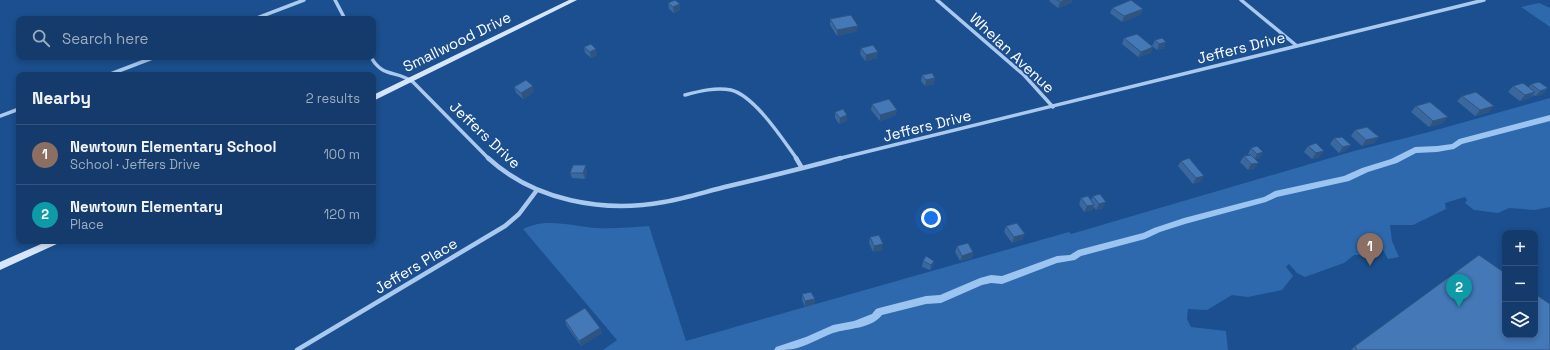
<!DOCTYPE html>
<meta charset="utf-8">
<style>
:root{--surface:#143b6b;--page:#1d4271;--text:#f1f3f6;--muted:#9dadc1;--line:#33557e;--accent:#8abfa5}
body{margin:0;font-family:"Space Grotesk",sans-serif;background:var(--page);color:var(--text)}
.controls{position:absolute;right:12px;bottom:12px;display:grid;overflow:hidden;border-radius:8px;box-shadow:0 2px 6px #0003}
.controls button{width:36px;height:36px;display:grid;place-items:center;padding:0;border:0;border-bottom:1px solid var(--line);background:var(--surface);color:var(--text);font:20px sans-serif}
.you{position:absolute;left:931px;top:218px;width:14px;height:14px;margin:-10px;border:3px solid #fff;border-radius:50%;background:#1a73e8;box-shadow:0 0 0 6px #1a73e833}
.badge{display:grid;place-items:center;width:26px;height:26px;border-radius:50%;background:var(--accent);color:#fff;font-size:13px;font-weight:700}
.pin{position:absolute;translate:-50% -33px;filter:drop-shadow(0 1px 2px #0008)}
.pin::after{content:'';position:absolute;top:21px;width:14px;height:12px;background:inherit;clip-path:polygon(0 0,100% 0,50% 100%)}
.list{margin:0;padding:0;list-style:none}
h2{display:flex;justify-content:space-between;align-items:center;height:52px;margin:0;padding:0 16px;font-size:17px}
h2 small{font-size:13px;font-weight:400;color:var(--muted)}
.list li{display:grid;grid-template-columns:26px 1fr auto;gap:12px;align-items:center;box-sizing:border-box;height:60px;padding:0 16px;border-top:1px solid var(--line)}
.list b{display:block;font-size:15px;white-space:nowrap}
.list p{margin:0;font-size:13px;white-space:nowrap;color:var(--muted)}
.list em{font-size:13px;font-style:normal;color:var(--muted)}
.icon{flex:none;width:22px;height:22px;fill:none;stroke:currentColor;stroke-width:2;stroke-linecap:round;stroke-linejoin:round}
.map{position:relative;flex:none;width:1550px;height:350px;overflow:hidden}
.search{position:absolute;background:var(--surface);box-shadow:0 2px 6px #0003;left:16px;top:16px;width:360px;height:44px;display:flex;align-items:center;gap:10px;box-sizing:border-box;padding:0 14px;border-radius:8px;color:var(--muted);font-size:15px}
.panel{position:absolute;background:var(--surface);box-shadow:0 2px 6px #0003;left:16px;top:72px;width:360px;height:172px;border-radius:8px}
.map>svg:first-child{display:block}
.green{fill:#2e69ad}
.lines{fill:none;stroke-linecap:round;stroke-linejoin:round}
.stream{fill:#9cc4f0;fill-rule:evenodd}
.street-far1{stroke:#a9c9ee;stroke-width:3.5}
.street{stroke:#a9c9ee;stroke-width:4.5}
.secondary{fill:#d6e6fa;fill-rule:evenodd}
.wall{fill:#3a679d}
.shaded-wall{fill:#305480}
.building{fill:#4478b7;stroke:#305480}
.labels{text-anchor:middle;stroke-width:3.5;stroke-linejoin:round;paint-order:stroke}
.street-label{font-size:15px;fill:#fff;stroke:#1b4f8f}
</style>
<div class="map">
<svg width="1550" height="350" viewBox="0 0 1550 350">
<rect width="100%" height="100%" fill="#1b4f8f"/>
<path class="green" d="M 1539,3 L 1550,8 L 1550,27 L 1521,7 Z
M 1550,98 L 1550,207 L 1534,210 L 1509,208 L 1498,213 L 1474,210 L 1465,203 L 1467,200 L 1465,197 L 1445,203 L 1446,209 L 1413,225 L 1390,225 L 1392,241 L 1399,257 L 1388,259 L 1381,246 L 1374,246 L 1378,255 L 1354,255 L 1344,263 L 1305,277 L 1297,273 L 1289,264 L 1286,267 L 1293,276 L 1282,290 L 1248,297 L 1232,295 L 1207,310 L 1188,309 L 1187,319 L 1191,327 L 1226,331 L 1228,350 L 603,350 L 617,340 L 523,229 C 546,217 572,226 596,228 C 614,229 631,227 649,226 L 686,341 L 1069,232 L 1071,234 L 1354,151 L 1429,132 Z"/>
<g class="lines">
<path class="stream" d="M 1550,115 L 1550,121 L 1462,144 L 1454,149 L 1437,152 L 1416,153 L 1397,163 L 1368,172 L 1349,181 L 1277,197 L 1266,202 L 1185,224 L 1160,232 L 1145,239 L 1081,256 L 1075,260 L 1057,263 L 1002,284 L 991,283 L 982,285 L 941,303 L 926,304 L 882,315 C 871,329 849,328 833,333 C 820,338 807,346 793,349 C 787,350 780,350 774,350 L 776,347 L 806,337 L 833,325 L 854,321 L 872,314 L 876,309 L 879,308 L 926,296 L 940,295 L 980,278 L 991,275 L 1002,276 L 1057,256 L 1070,255 L 1078,250 L 1143,233 L 1154,228 L 1184,218 L 1264,197 L 1275,191 L 1344,176 L 1362,168 L 1391,159 L 1415,147 L 1437,146 L 1452,144 L 1459,139 Z"/>
<path class="street-far1" d="M 335,0 L 345,19
M 937,0 L 1024,75 L 1053,107
M 1241,0 L 1297,46
M 254,19 L 304,0
M 371,57 C 382,78 397,70 413,82 L 489,159
M 108,75 L 155,57
M 685,95 C 700,91 716,87 731,90 C 755,96 783,140 797,159
M 0,116 L 19,109
M 837,159 L 1484,0"/>
<path class="street" d="M 488,158 C 535,201 603,213 664,202 C 686,198 708,191 729,186 C 767,177 804,168 841,158
M 796,158 L 802,168
M 297,350 L 505,226 L 519,214 L 537,190"/>
<path class="secondary" d="M 569,0 L 577,0 L 373,101 L 373,95 Z
M 48,241 L 60,241 L 59,243 L 0,270 L 0,262 Z"/>
</g>
<path class="wall" d="M 1050,0 L 1072,0 L 1071,3 L 1058,8 L 1049,1 Z
M 668,3 L 680,10 L 674,13 L 669,9 Z
M 1112,8 L 1143,9 L 1140,15 L 1122,22 L 1110,13 Z
M 830,19 L 857,31 L 837,36 L 830,25 Z
M 1124,38 L 1151,53 L 1138,57 L 1122,44 Z
M 1155,40 L 1164,48 L 1157,50 L 1152,46 Z
M 584,47 L 597,55 L 591,58 L 585,53 Z
M 861,48 L 877,58 L 865,61 L 860,54 Z
M 922,75 L 934,84 L 925,86 L 921,81 Z
M 1531,84 L 1548,88 L 1543,94 L 1535,96 L 1533,95 L 1530,98 L 1520,101 L 1508,92 L 1513,86 L 1529,87 Z
M 514,87 L 534,92 L 523,99 L 516,93 Z
M 1462,96 L 1489,112 L 1475,116 L 1457,101 Z
M 872,104 L 896,115 L 880,121 L 871,110 Z
M 1416,106 L 1443,123 L 1429,127 L 1411,112 Z
M 835,112 L 847,115 L 847,121 L 839,124 L 835,118 Z
M 1355,130 L 1379,137 L 1374,143 L 1362,146 L 1351,136 Z
M 1334,138 L 1346,150 L 1339,153 L 1330,144 Z
M 1257,146 L 1260,158 L 1256,159 L 1255,168 L 1248,170 L 1240,162 L 1244,156 L 1249,155 L 1248,154 L 1251,148 Z
M 1308,146 L 1320,157 L 1312,159 L 1304,152 Z
M 1181,161 L 1201,181 L 1193,184 L 1178,166 Z
M 587,171 L 585,179 L 572,178 L 570,173 Z
M 1093,196 L 1103,208 L 1096,210 L 1094,207 L 1092,210 L 1084,212 L 1079,204 L 1081,198 L 1091,200 Z
M 1006,226 L 1023,239 L 1012,243 L 1004,232 Z
M 870,237 L 882,250 L 873,252 L 869,243 Z
M 957,246 L 973,252 L 972,258 L 960,261 L 955,252 Z
M 923,261 L 934,261 L 933,266 L 930,270 L 922,267 Z
M 802,294 L 815,299 L 814,304 L 805,307 L 802,300 Z
M 565,320 L 600,328 L 602,333 L 581,346 L 566,325 Z
M 1355,346 L 1550,350 L 1351,350 Z"/>
<path class="shaded-wall" d="M 1065,0 L 1072,0 L 1071,3 L 1058,8 L 1060,2 Z
M 680,4 L 680,10 L 674,13 L 673,7 Z
M 1143,9 L 1140,15 L 1122,22 L 1124,16 Z
M 858,26 L 857,31 L 837,36 L 837,30 Z
M 1166,42 L 1164,48 L 1157,50 L 1159,44 Z
M 1153,47 L 1151,53 L 1138,57 L 1141,52 Z
M 596,49 L 597,55 L 591,58 L 590,52 Z
M 878,52 L 877,58 L 865,61 L 866,55 Z
M 935,78 L 934,84 L 925,86 L 926,80 Z
M 533,86 L 534,92 L 523,99 L 521,93 Z
M 1548,88 L 1543,94 L 1535,96 L 1540,91 Z
M 1535,92 L 1530,98 L 1520,101 L 1525,95 Z
M 1494,106 L 1489,112 L 1475,116 L 1480,110 Z
M 897,110 L 896,115 L 880,121 L 880,115 Z
M 847,115 L 847,121 L 839,124 L 840,118 Z
M 1448,117 L 1443,123 L 1429,127 L 1433,121 Z
M 1379,137 L 1374,143 L 1362,146 L 1366,140 Z
M 1351,145 L 1346,150 L 1339,153 L 1343,147 Z
M 1324,151 L 1320,157 L 1312,159 L 1316,153 Z
M 1263,152 L 1260,158 L 1254,160 L 1257,154 Z
M 1259,163 L 1255,168 L 1248,170 L 1251,164 Z
M 586,165 L 587,171 L 585,179 L 583,173 Z
M 1204,176 L 1201,181 L 1193,184 L 1196,178 Z
M 1106,202 L 1103,208 L 1096,210 L 1099,204 Z
M 1094,205 L 1092,210 L 1084,212 L 1087,206 Z
M 1025,234 L 1023,239 L 1012,243 L 1014,237 Z
M 883,244 L 882,250 L 873,252 L 874,246 Z
M 973,252 L 972,258 L 960,261 L 962,256 Z
M 934,261 L 933,266 L 930,270 L 931,265 Z
M 815,299 L 814,304 L 805,307 L 805,301 Z
M 600,328 L 602,333 L 581,346 L 579,341 Z"/>
<path class="building" d="M 675,0 L 680,4 L 673,7 L 668,3 Z
M 1057,0 L 1065,0 L 1060,2 Z
M 1131,0 L 1143,9 L 1124,16 L 1112,8 Z
M 851,15 L 858,26 L 837,30 L 830,19 Z
M 1137,34 L 1153,47 L 1141,52 L 1124,38 Z
M 1162,38 L 1166,42 L 1159,44 L 1155,40 Z
M 591,44 L 596,49 L 590,52 L 584,47 Z
M 873,45 L 878,52 L 866,55 L 861,48 Z
M 932,73 L 935,78 L 926,80 L 922,75 Z
M 526,80 L 533,86 L 521,93 L 514,87 Z
M 1539,82 L 1548,88 L 1540,91 L 1531,84 Z
M 1523,83 L 1535,92 L 1525,95 L 1513,86 Z
M 1476,92 L 1494,106 L 1480,110 L 1462,96 Z
M 889,99 L 897,110 L 880,115 L 872,104 Z
M 1430,102 L 1448,117 L 1433,121 L 1416,106 Z
M 843,109 L 847,115 L 840,118 L 835,112 Z
M 1367,127 L 1379,137 L 1366,140 L 1355,130 Z
M 1342,137 L 1351,145 L 1343,147 L 1334,138 Z
M 1316,143 L 1324,151 L 1316,153 L 1308,146 Z
M 1257,146 L 1263,152 L 1257,154 L 1251,148 Z
M 1251,155 L 1259,163 L 1251,164 L 1244,156 Z
M 1189,158 L 1204,176 L 1196,178 L 1181,161 Z
M 573,165 L 586,165 L 583,173 L 570,173 Z
M 1100,194 L 1106,202 L 1099,204 L 1093,196 Z
M 1088,196 L 1094,205 L 1087,206 L 1081,198 Z
M 1017,223 L 1025,234 L 1014,237 L 1006,226 Z
M 879,235 L 883,244 L 874,246 L 870,237 Z
M 968,243 L 973,252 L 962,256 L 957,246 Z
M 1479,255 L 1505,273 L 1505,335 L 1535,335 L 1535,294 L 1550,304 L 1550,350 L 1357,350 L 1355,346 Z
M 926,256 L 934,261 L 931,265 L 923,261 Z
M 811,292 L 815,299 L 805,301 L 802,294 Z
M 585,308 L 600,328 L 579,341 L 565,320 Z"/>
<g class="labels">
<g class="street-label">
<text transform="translate(457 42) rotate(-26)" y="5">Smallwood Drive</text>
<text transform="translate(1241 48) rotate(-14)" y="5">Jeffers Drive</text>
<text transform="translate(1012 53) rotate(43)" y="5">Whelan Avenue</text>
<text transform="translate(927 126) rotate(-14)" y="5">Jeffers Drive</text>
<text transform="translate(485 135) rotate(43)" y="5">Jeffers Drive</text>
<text transform="translate(416 266) rotate(-31)" y="5">Jeffers Place</text>
</g>
</g>
</svg>
<div class="controls">
<button>+</button>
<button>−</button>
<button><svg class="icon" aria-label="layers" viewBox="0 0 24 24"><path d="M12 4l9 5-9 5-9-5zM3 14l9 5 9-5"/></svg></button>
</div>
<div class="you"></div>
<div class="pin badge" style="left:1370px;top:266px;background:#8d6e63">1</div>
<div class="pin badge" style="left:1459px;top:307px;background:#0f9aa8">2</div>
<div class="search"><svg class="icon" aria-label="search" viewBox="0 0 24 24"><circle cx="10" cy="10" r="6"/><path d="M15 15l6 6"/></svg>Search here</div>
<section class="panel">
<h2>Nearby<small>2 results</small></h2>
<ul class="list">
<li><span class="badge" style="background:#8d6e63">1</span><div><b>Newtown Elementary School</b><p>School · Jeffers Drive</p></div><em>100 m</em></li>
<li><span class="badge" style="background:#0f9aa8">2</span><div><b>Newtown Elementary</b><p>Place</p></div><em>120 m</em></li>
</ul>
</section>
</div>
